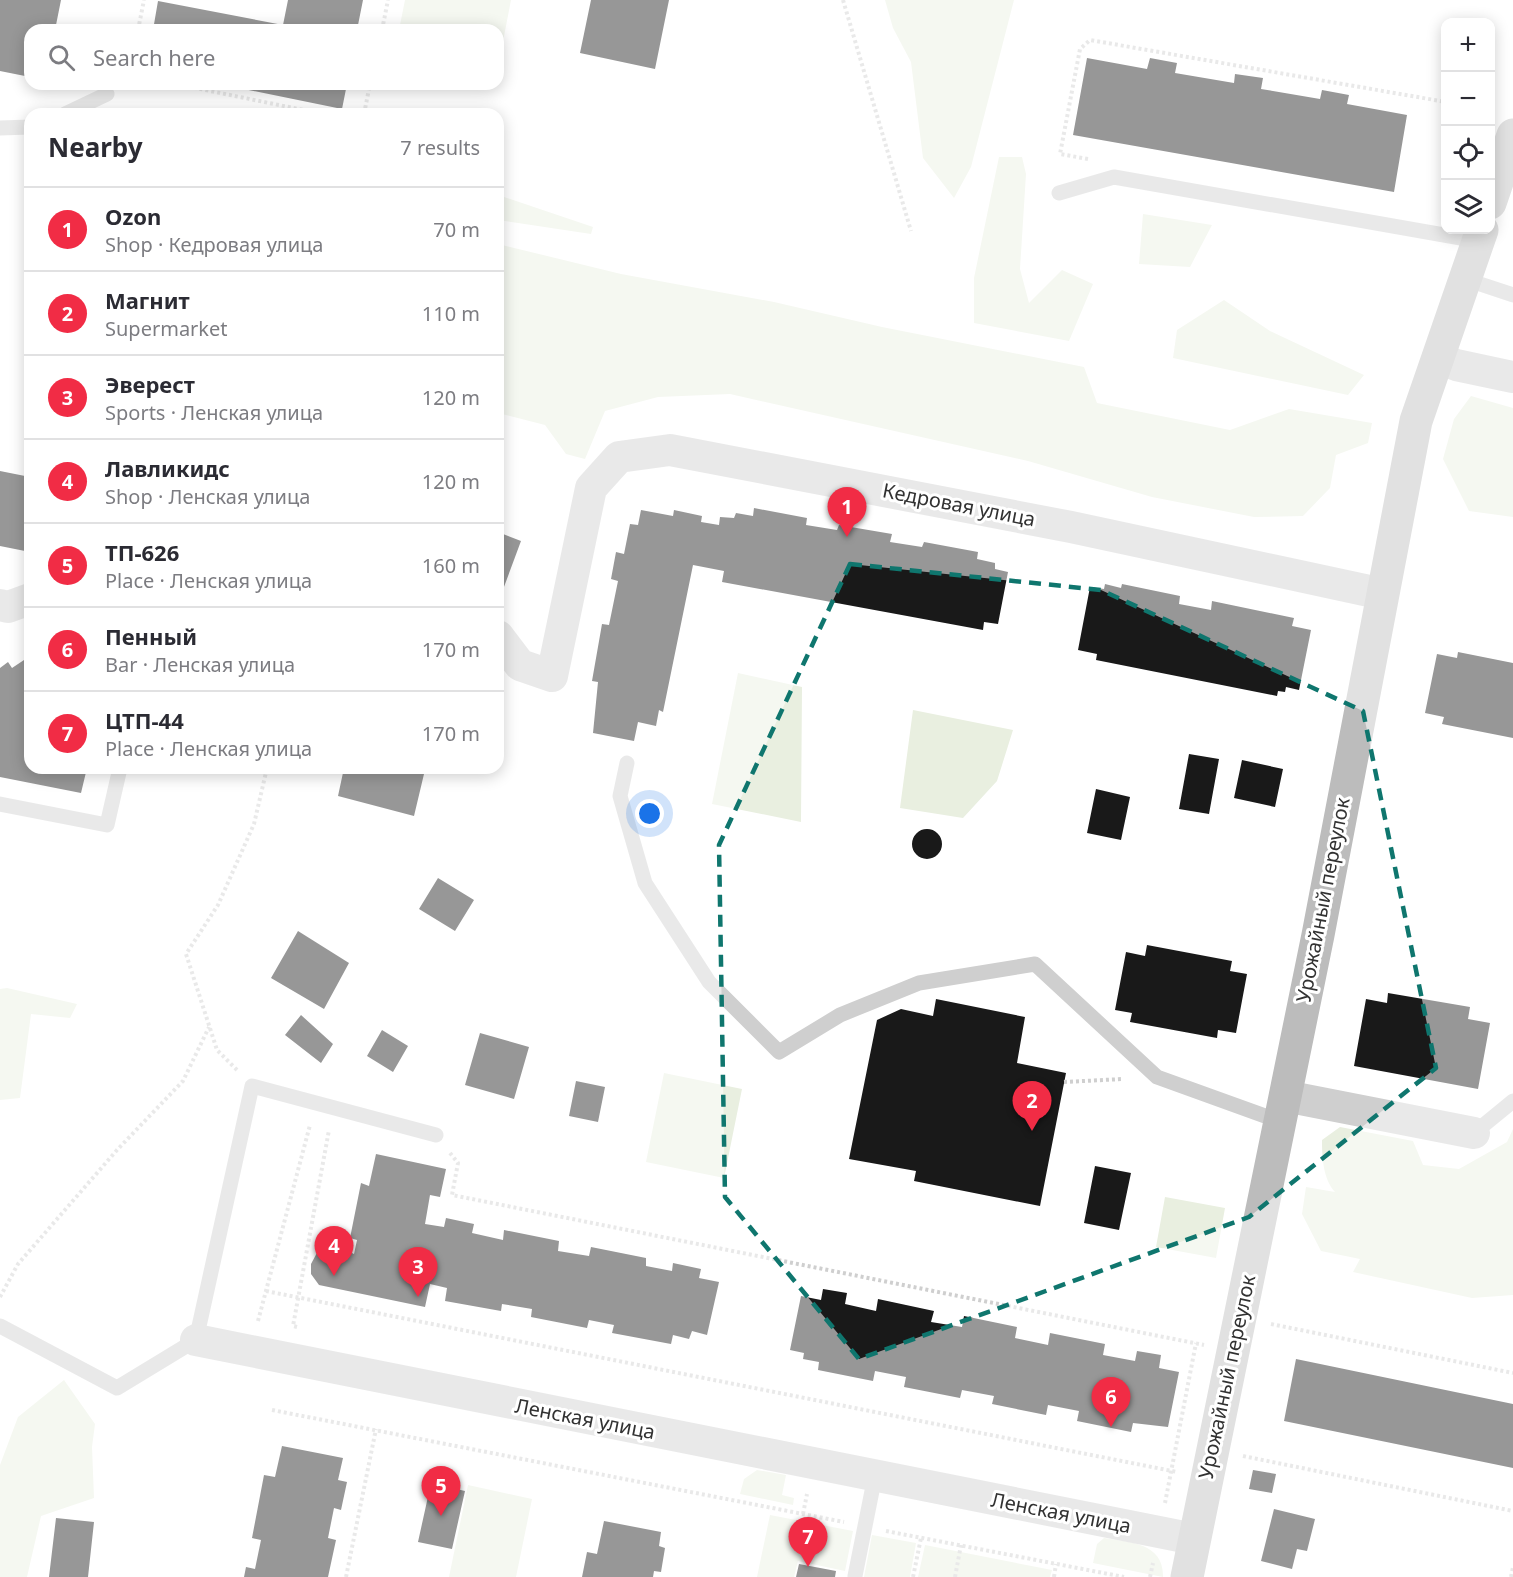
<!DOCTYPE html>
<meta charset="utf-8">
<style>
:root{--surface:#fff;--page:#f2f2f3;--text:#2b2b33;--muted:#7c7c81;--line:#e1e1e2;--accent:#f12c45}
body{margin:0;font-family:"Noto Sans",sans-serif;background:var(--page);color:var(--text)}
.controls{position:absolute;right:18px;top:18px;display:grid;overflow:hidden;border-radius:12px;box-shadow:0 3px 15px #0003}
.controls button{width:54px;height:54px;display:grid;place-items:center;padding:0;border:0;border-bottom:2px solid var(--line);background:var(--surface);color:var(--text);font:30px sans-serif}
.you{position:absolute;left:650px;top:814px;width:21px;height:21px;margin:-15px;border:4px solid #fff;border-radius:50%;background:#1a73e8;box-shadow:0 0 0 9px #1a73e833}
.badge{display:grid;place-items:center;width:39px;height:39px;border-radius:50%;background:var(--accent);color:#fff;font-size:20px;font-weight:700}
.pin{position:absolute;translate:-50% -50px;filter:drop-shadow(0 2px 3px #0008)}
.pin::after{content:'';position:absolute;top:32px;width:21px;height:18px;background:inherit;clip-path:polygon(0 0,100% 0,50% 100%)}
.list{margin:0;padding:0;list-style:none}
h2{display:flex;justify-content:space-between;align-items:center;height:78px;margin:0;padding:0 24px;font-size:26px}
h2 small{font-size:20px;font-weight:400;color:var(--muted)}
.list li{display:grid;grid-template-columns:39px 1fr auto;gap:18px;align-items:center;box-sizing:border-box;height:84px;padding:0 24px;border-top:2px solid var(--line)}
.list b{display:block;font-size:22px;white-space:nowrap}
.list p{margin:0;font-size:20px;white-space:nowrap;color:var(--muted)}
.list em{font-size:20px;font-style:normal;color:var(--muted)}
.icon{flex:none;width:33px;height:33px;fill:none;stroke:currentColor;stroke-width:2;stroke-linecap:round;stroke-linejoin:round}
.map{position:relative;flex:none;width:1513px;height:1577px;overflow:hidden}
.search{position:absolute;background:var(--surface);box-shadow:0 3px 15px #0003;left:24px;top:24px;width:480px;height:66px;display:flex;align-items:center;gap:15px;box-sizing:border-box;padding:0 21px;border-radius:18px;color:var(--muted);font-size:22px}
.panel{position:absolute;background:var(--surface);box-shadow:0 3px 15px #0003;left:24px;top:108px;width:480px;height:666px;border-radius:18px}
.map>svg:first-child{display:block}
.green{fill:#e9efe0}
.building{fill:#191919}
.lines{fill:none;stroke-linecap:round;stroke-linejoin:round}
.path{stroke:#cfcfcf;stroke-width:4;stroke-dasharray:3 3;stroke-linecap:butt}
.lane{stroke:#cfcfcf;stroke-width:15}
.street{stroke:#cfcfcf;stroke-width:32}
.secondary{stroke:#bcbcbc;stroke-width:33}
.marked{fill:none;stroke:#0f766e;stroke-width:4.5;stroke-dasharray:12 8;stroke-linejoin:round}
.labels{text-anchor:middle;stroke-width:6;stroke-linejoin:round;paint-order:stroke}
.street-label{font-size:20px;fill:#323232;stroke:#fff}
</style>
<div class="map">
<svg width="1513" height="1577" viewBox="0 0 1513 1577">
<rect width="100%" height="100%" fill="#fff"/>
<path class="green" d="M 405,0 L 511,0 L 500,57 L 498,30 L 399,30 Z
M 885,0 L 1014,0 L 971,167 L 954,198 L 923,158 L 911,62 L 893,28 Z
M 999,157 L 1022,157 L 1026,174 L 1020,269 L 1029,303 L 1062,270 L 1093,284 L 1069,341 L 974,323 L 974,278 Z
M 498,195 L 593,227 L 591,234 L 498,220 Z
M 1143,214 L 1212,225 L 1190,267 L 1139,264 Z
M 498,244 L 621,274 L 774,302 L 882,327 L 1084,367 L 1097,403 L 1230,430 L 1289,409 L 1372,423 L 1368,443 L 1336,455 L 1330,488 L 1303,516 L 1254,517 L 1152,497 L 1028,461 L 730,394 L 658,397 L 605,411 L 585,459 L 566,454 L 545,425 L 498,413 Z
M 1224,300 L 1270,331 L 1364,375 L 1348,395 L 1173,358 L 1177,330 Z
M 1471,396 L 1513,408 L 1513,517 L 1469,511 L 1443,459 L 1454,419 Z
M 738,673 L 802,687 L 801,822 L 712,804 Z
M 913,710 L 1013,730 L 997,781 L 963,818 L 900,808 Z
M 7,988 L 77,1004 L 70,1018 L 31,1014 L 20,1098 L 0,1100 L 0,989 Z
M 664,1073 L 742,1089 L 724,1178 L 646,1162 Z
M 1340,1127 L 1413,1141 L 1423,1165 L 1459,1169 L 1507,1142 L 1513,1129 L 1513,1295 L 1472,1298 L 1353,1272 L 1360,1259 L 1321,1251 L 1302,1214 L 1306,1187 L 1335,1192 C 1323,1179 1322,1157 1322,1140 Z
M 1165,1197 L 1225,1208 L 1216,1258 L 1156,1247 Z
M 64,1380 L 95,1424 L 92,1447 L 94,1498 L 41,1516 L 27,1577 L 0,1577 L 0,1465 L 18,1417 Z
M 757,1470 L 786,1475 L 782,1495 L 794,1498 L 793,1505 L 740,1494 L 744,1479 Z
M 468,1485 L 532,1499 L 516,1577 L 449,1577 Z
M 770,1515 L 853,1531 L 845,1571 L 798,1561 L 794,1577 L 757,1577 Z
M 872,1535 L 916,1543 L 910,1577 L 864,1577 Z
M 1104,1538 C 1130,1542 1164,1543 1163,1577 L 1093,1563 L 1097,1544 Z
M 925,1545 L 1052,1570 L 1050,1577 L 918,1577 Z"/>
<path class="building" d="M 0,0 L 61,0 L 55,30 L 30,30 L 30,77 L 0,71 Z
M 288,0 L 363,0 L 357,30 L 153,30 L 158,1 L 283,25 Z
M 591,0 L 669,0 L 655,69 L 580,53 Z
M 1087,58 L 1147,69 L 1150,58 L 1177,63 L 1175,73 L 1234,83 L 1235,74 L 1263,78 L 1261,89 L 1320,99 L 1322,90 L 1349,95 L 1347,104 L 1407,115 L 1394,192 L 1073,135 Z
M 219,84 L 347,84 L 342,109 Z
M 0,471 L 30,477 L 30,552 L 0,546 Z
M 754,508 L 807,518 L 806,525 L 837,530 L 839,525 L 892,534 L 890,542 L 922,547 L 924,542 L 978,552 L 977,559 L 995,563 L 995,569 L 1008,572 L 998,624 L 984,622 L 983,630 L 722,582 L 724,571 L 693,565 L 663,712 L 659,710 L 656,726 L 638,722 L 634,741 L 593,733 L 598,682 L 592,681 L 602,624 L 609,625 L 618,581 L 611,579 L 616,552 L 624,554 L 630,524 L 638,525 L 641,510 L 673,516 L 674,510 L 702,516 L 701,522 L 719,525 L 720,517 L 734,518 L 736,513 L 753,516 Z
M 498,532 L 521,541 L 498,603 Z
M 1105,584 L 1121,588 L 1122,584 L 1180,596 L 1179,604 L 1211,610 L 1212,601 L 1294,618 L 1292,626 L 1311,630 L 1299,690 L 1286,687 L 1285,692 L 1278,691 L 1277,696 L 1096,660 L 1097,654 L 1078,650 L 1090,587 L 1104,589 Z
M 1458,652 L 1513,663 L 1513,738 L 1442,724 L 1444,717 L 1425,713 L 1437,654 L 1457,658 Z
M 30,656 L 30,768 L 87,768 L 81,793 L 0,777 L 0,668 L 8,662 L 12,668 Z
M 1189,754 L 1219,759 L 1209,814 L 1179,809 Z
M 1242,760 L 1283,769 L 1275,807 L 1234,798 Z
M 344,768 L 402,768 L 424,774 L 414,816 L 338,796 Z
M 1096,789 L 1130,797 L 1121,840 L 1087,833 Z
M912 844a15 15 0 1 1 30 0a15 15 0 1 1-30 0Z
M 438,878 L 474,900 L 455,931 L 419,909 Z
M 298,931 L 349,963 L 324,1009 L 271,978 Z
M 1147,945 L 1232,961 L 1230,971 L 1247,974 L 1236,1033 L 1218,1030 L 1217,1038 L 1130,1022 L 1132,1013 L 1115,1010 L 1126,952 L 1145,956 Z
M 1388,993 L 1470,1007 L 1468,1019 L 1490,1023 L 1478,1089 L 1354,1066 L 1366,999 L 1387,1003 Z
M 936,999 L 1025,1017 L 1017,1063 L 1066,1073 L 1040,1206 L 914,1181 L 916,1171 L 849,1159 L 877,1020 L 901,1009 L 933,1016 Z
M 301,1015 L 333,1044 L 321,1063 L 285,1035 Z
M 382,1030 L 408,1046 L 393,1072 L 367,1056 Z
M 480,1033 L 529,1047 L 514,1099 L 465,1085 Z
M 576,1081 L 605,1087 L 598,1122 L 569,1116 Z
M 376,1154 L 446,1169 L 440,1197 L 430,1195 L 425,1224 L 444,1227 L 446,1218 L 474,1224 L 472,1233 L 503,1240 L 504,1230 L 559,1241 L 558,1251 L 589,1256 L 591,1247 L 646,1258 L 646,1266 L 672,1271 L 673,1263 L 701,1269 L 699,1278 L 719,1282 L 707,1335 L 692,1331 L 689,1339 L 673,1335 L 671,1344 L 612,1333 L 614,1325 L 589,1320 L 587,1328 L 531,1317 L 532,1309 L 502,1304 L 501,1311 L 445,1301 L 447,1288 L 430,1284 L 425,1307 L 319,1285 L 311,1274 L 311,1264 L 319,1249 L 336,1245 L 354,1254 L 357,1240 L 350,1238 L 361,1183 L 369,1186 Z
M 1095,1166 L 1131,1173 L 1119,1230 L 1084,1223 Z
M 823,1289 L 847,1293 L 845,1304 L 876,1311 L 878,1299 L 934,1311 L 931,1322 L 962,1327 L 964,1316 L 1017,1327 L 1015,1338 L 1048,1345 L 1050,1333 L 1105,1344 L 1103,1355 L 1135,1361 L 1137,1351 L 1161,1355 L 1159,1368 L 1179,1372 L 1168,1427 L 1133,1423 L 1131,1432 L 1077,1421 L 1079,1411 L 1048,1405 L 1046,1415 L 992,1404 L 994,1396 L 962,1390 L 960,1398 L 904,1387 L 906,1377 L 875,1371 L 873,1381 L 818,1370 L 819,1362 L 803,1359 L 804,1353 L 790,1350 L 801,1296 L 821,1300 Z
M 1296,1359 L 1513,1404 L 1513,1468 L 1284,1421 Z
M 282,1446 L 343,1458 L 338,1480 L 347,1482 L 341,1510 L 334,1508 L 328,1538 L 336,1540 L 328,1577 L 244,1577 L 246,1567 L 255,1569 L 261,1540 L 252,1538 L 264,1475 L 275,1477 Z
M 1253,1470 L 1276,1474 L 1272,1493 L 1249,1489 Z
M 431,1483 L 465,1491 L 452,1549 L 418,1542 Z
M 1274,1509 L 1315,1519 L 1307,1551 L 1297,1549 L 1292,1569 L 1261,1561 Z
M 56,1518 L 94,1522 L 88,1577 L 49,1577 Z
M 604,1521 L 661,1532 L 659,1546 L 665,1548 L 661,1572 L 654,1571 L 653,1577 L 582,1577 L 587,1552 L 597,1554 Z
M 799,1564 L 836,1571 L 835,1577 L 796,1577 Z"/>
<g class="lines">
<path class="path" d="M 843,0 L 911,231
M 138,30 L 144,0
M 382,30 L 388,0
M 176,84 L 323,114
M 364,114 L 370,84
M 1088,159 L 1060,154 L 1080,49 L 1090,40 L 1446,102
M 237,1070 L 217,1050 L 186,954 L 218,905 L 254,824 L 267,768
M 1064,1082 L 1123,1079
M 450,1153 L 458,1163 L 452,1195 L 1204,1345
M 266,1291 L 1177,1472
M 0,1297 L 18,1264 L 117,1150 L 183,1081 L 209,1027
M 258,1321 L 310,1125
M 1271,1324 L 1513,1373
M 297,1327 L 293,1326 L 329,1130
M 272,1410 L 844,1522
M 1243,1456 L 1513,1511
M 1165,1503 L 1196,1343
M 803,1514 L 807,1494
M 886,1531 L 1124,1577
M 346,1577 L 376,1429
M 913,1577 L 921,1538
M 955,1577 L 961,1545
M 1054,1577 L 1056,1564
M 1150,1577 L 1153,1563
M 1511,1577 L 1513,1567"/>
<path class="lane" d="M 65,114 L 107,94
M 0,128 L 30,127
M 1059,193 L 1114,177 L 1478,241
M 1465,279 L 1513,295
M 627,763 L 620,796 L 645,883 L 709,982 L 779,1052 L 840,1015 L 919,983 L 1035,964 L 1157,1077 L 1279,1121
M 0,804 L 107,825 L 120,768
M 1474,1133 L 1513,1101
M 0,1326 L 117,1388 L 196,1340 L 252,1086 L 436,1135
M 855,1576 L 875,1476"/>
<path class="street" d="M 1438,357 L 1456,365 L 1513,377
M 0,605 L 8,607 L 30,599
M 498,636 L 520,665 L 552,676 L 591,488 L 619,457 L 670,450 L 1071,527 L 1383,594
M 1285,1096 L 1474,1133
M 196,1340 L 1194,1539"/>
<path class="secondary" d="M 1490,203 L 1513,135
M 1187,1577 L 1318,935 L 1416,421 L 1482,230"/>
</g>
<path d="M0 0H1513V1577H0ZM 850,564 L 1101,590 L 1363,711 L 1436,1068 L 1249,1217 L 859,1359 L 725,1197 L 719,845 Z" fill="#fff" fill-opacity=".55" fill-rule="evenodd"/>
<path class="marked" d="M 850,564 L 1101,590 L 1363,711 L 1436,1068 L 1249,1217 L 859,1359 L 725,1197 L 719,845 Z"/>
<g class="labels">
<g class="street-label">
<text transform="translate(959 505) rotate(11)" y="7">Кедровая улица</text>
<text transform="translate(1323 900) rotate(-79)" y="7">Урожайный переулок</text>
<text transform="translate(1227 1377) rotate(-78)" y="7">Урожайный переулок</text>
<text transform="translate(585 1419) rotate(11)" y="7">Ленская улица</text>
<text transform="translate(1061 1513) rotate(11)" y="7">Ленская улица</text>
</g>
</g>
</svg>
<div class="controls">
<button>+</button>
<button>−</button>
<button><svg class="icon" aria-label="locate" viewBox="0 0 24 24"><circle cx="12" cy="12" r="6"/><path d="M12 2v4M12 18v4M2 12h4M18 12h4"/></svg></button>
<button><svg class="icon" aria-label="layers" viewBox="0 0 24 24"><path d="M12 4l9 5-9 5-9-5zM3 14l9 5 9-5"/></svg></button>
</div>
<div class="you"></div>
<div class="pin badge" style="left:847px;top:537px">1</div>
<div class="pin badge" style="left:1032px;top:1131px">2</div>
<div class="pin badge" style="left:418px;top:1297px">3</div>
<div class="pin badge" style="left:334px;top:1276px">4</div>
<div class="pin badge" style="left:441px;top:1516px">5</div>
<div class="pin badge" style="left:1111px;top:1427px">6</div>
<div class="pin badge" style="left:808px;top:1567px">7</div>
<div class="search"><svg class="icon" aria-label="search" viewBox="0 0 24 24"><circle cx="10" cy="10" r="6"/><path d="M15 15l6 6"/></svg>Search here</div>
<section class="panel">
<h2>Nearby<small>7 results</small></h2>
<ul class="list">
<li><span class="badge">1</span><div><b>Ozon</b><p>Shop · Кедровая улица</p></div><em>70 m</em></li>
<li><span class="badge">2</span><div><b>Магнит</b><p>Supermarket</p></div><em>110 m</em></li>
<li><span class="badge">3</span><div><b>Эверест</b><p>Sports · Ленская улица</p></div><em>120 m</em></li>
<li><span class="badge">4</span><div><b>Лавликидс</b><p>Shop · Ленская улица</p></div><em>120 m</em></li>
<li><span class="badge">5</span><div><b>ТП-626</b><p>Place · Ленская улица</p></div><em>160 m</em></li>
<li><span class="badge">6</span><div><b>Пенный</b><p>Bar · Ленская улица</p></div><em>170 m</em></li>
<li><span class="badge">7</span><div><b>ЦТП-44</b><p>Place · Ленская улица</p></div><em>170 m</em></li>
</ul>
</section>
</div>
